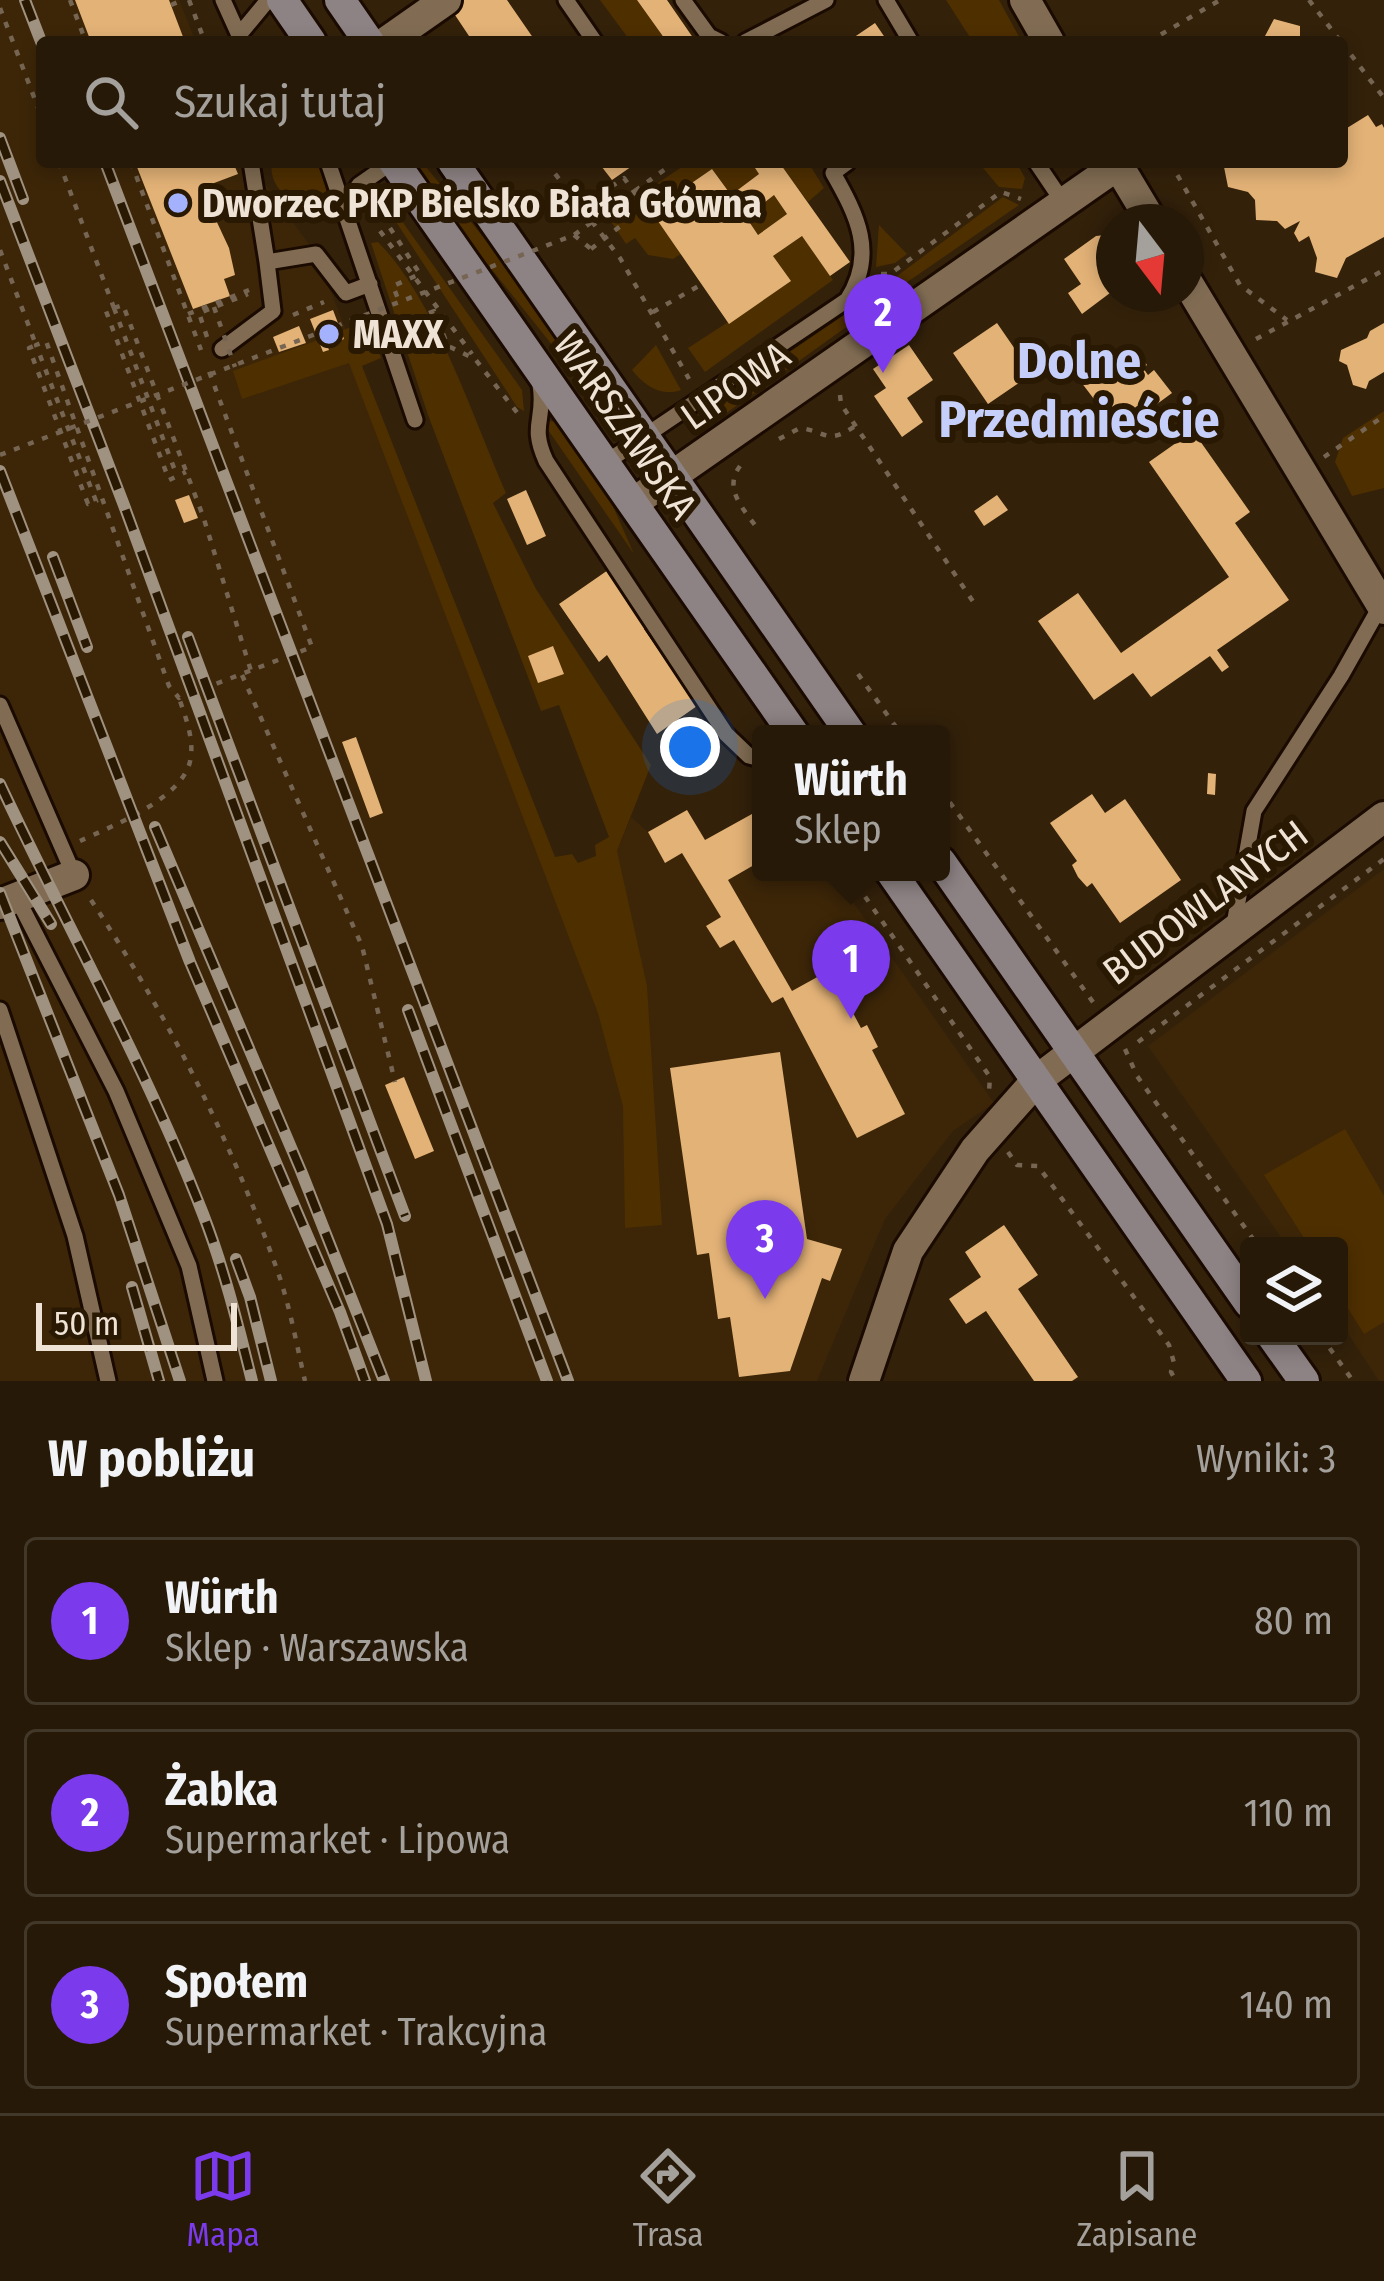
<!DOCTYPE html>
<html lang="pl">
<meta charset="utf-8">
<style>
:root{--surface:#261908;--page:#322616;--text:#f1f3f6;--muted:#a4a09c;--line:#423829;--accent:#7c3aed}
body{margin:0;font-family:"Fira Sans Condensed",sans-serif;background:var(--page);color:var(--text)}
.controls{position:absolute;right:36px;bottom:36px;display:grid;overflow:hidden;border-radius:12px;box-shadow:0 6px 18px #0003}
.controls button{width:108px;height:108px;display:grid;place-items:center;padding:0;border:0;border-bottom:3px solid var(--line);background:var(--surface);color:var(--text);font:60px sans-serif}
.compass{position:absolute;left:1096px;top:204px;width:108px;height:108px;border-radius:50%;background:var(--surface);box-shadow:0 6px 18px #0003;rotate:164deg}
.scale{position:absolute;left:36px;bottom:30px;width:201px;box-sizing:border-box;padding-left:12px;border:6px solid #efe3d5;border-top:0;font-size:33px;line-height:42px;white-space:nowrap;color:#efe3d5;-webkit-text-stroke:9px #291802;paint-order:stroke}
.you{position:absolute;left:690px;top:747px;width:42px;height:42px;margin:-30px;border:9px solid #fff;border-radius:50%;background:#1a73e8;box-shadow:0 0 0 18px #1a73e833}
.badge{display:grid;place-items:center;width:78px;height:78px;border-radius:50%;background:var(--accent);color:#fff;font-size:39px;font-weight:700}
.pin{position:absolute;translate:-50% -99px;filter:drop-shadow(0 3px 6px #0008)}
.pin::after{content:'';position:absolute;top:63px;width:42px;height:36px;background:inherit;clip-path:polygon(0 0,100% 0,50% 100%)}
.popup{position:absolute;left:752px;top:725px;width:198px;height:156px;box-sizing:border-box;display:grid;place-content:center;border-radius:12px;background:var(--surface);filter:drop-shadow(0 3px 9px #0005);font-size:39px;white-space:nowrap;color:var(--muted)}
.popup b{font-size:45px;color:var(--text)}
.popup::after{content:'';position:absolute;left:50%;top:100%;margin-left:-24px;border:24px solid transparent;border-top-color:var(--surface)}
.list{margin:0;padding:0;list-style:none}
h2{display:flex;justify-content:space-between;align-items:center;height:156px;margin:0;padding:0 48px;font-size:51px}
h2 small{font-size:39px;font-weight:400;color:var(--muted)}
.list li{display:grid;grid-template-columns:78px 1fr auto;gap:36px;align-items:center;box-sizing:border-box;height:168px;margin:0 24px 24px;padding:0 24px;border:3px solid var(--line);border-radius:12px}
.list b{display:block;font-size:45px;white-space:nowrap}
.list p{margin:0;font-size:39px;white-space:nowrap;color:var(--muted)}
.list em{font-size:39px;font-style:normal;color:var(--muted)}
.icon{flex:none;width:66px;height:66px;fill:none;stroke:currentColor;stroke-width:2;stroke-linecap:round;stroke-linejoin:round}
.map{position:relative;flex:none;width:1384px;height:1381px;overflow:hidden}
.search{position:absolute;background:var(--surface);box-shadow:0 6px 18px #0003;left:36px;right:36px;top:36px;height:132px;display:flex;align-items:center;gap:30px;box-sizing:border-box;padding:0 42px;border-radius:12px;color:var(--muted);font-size:45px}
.sheet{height:732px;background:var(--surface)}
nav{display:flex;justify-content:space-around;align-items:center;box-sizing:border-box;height:168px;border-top:3px solid var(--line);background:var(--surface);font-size:33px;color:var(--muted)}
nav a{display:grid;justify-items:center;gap:6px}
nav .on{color:var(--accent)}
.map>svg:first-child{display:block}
.built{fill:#3d2608}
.green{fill:#4e2f00}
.building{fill:#e3b277;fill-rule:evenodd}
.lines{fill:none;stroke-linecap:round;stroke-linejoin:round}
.service-casing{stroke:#1a0a00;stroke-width:21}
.minor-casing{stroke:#1a0a00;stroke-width:36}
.secondary-casing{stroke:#1a0a00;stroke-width:36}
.path{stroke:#756552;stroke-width:4.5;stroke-dasharray:6 9;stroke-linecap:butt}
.service{stroke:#816c53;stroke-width:15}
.minor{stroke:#816c53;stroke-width:30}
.secondary{stroke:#8e8384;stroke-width:30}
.rail-casing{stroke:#a09280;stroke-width:12}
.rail{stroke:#291802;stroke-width:8;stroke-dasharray:22;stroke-linecap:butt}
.path-bridge{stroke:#756552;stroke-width:4.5;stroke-dasharray:6 9;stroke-linecap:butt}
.poi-dot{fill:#a4b1fc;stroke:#291802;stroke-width:4.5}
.labels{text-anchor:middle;stroke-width:12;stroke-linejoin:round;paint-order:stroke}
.poi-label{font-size:39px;font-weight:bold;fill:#efe3d5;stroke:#291802;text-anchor:start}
.street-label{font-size:39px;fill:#efe3d5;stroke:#291802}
.district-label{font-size:51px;font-weight:bold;fill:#c6cff9;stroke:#291802}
</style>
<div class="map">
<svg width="1384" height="1381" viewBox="0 0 1384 1381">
<rect width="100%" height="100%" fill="#33210a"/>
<path class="built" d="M 0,0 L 179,0 L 196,42 L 42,42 L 42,162 L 249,162 L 316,254 L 559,870 L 617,851 L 631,817 L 648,832 L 687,810 L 706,840 L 761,809 L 761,872 L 832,872 L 994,1103 L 953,1131 L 885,1219 L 817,1381 L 0,1381 Z
M 1384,869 L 1384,1381 L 1379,1381 L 1339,1320 L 1339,1246 L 1287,1246 L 1148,1046 Z"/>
<path class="green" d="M 600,0 L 637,0 L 667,42 L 631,42 Z
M 946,0 L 999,0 L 1022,42 L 973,42 Z
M 272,162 L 318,162 L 329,199 L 317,204 L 291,202 C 279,190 269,180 272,162 Z
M 411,162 L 422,162 L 515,276 L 620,430 L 450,217 Z
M 689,162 L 726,162 L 729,166 L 751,162 L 759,174 L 731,195 L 712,169 L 652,210 L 681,254 L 673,259 L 648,255 L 635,238 L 626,244 L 608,217 Z
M 779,162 L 808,162 L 824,188 L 808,202 Z
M 978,162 L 1016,162 L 1025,178 L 1022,189 L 999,187 Z
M 370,189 L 382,193 L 522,390 L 524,411 L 517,407 L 385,205 L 367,210 L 359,201 Z
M 774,195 L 787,214 L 758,235 L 746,217 Z
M 1003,197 L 1019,205 L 906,283 L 897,276 Z
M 879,225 L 907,254 L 895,263 L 876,267 Z
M 802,236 L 833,280 L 705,372 L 688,348 L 790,282 L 773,256 Z
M 378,242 C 435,299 473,418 506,493 L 493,503 L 536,589 L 651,765 L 617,851 L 647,986 L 662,1225 L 625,1228 L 623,1106 L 598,1013 L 349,363 L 242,399 L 233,371 L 318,340 L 323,352 L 328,351 L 325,340 L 330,338 L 332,344 L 343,339 L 341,331 L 368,320 L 381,358 L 362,366 L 555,857 L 572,854 L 578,863 L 596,856 L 595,845 L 609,837 L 559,705 L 541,711 L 428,415 L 371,243 Z
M 872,279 L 892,283 L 898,290 L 725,414 L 717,402 L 854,308 Z
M 656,345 L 681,390 C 662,397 644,386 632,370 Z
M 1384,411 L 1384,488 L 1352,496 L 1335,462 L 1343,438 Z
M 550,421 L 556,422 L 605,488 L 634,554 L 546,427 Z
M 1345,1129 L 1384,1196 L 1384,1322 L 1364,1334 L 1339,1294 L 1339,1246 L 1309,1246 L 1264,1175 Z"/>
<path class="building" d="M 75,0 L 169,0 L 185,42 L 91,42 Z
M 445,0 L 507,0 L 536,42 L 473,42 Z
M 637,0 L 667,0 L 696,42 L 667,42 Z
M 1274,19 L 1300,26 L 1300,42 L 1255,42 L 1265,36 Z
M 875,23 L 888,42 L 847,42 Z
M 1368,115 L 1376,127 L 1382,124 L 1384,128 L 1384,237 L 1346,258 L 1337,278 L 1315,272 L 1317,258 L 1309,236 L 1299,242 L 1294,233 L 1300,221 L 1285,229 L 1277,221 L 1256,220 L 1255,200 L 1248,192 L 1228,187 L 1223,162 L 1342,162 L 1342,120 L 1347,128 Z
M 135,162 L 233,162 L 238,174 L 201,188 L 229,248 L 235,275 L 224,279 L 230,296 L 193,309 Z
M 598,162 L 638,162 L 612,180 Z
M 751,162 L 779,162 L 850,262 L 830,276 L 802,236 L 773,256 L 791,281 L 729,324 L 651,211 L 712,169 L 731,195 L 759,174 ZM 774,195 L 787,214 L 758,235 L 746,217 Z
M 1105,235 L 1114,243 L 1114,290 L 1082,314 L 1068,293 L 1081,284 L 1064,259 L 1096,236 Z
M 333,310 L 344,339 L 332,344 L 330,338 L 325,340 L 329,350 L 323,352 L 310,319 Z
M 997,323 L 1032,374 L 988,404 L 953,353 Z
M 1384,323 L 1384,372 L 1369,381 L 1366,389 L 1353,385 L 1347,365 L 1339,361 L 1341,350 L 1367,338 L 1370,331 Z
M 299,326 L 306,343 L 279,352 L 273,337 Z
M 909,345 L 933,380 L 907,398 L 923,422 L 902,437 L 874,396 L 886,388 L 873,369 Z
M 1134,347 L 1147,365 L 1143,368 L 1148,375 L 1154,370 L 1172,393 L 1119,432 L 1081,382 Z
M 1193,431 L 1250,512 L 1235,523 L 1289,600 L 1217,650 L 1229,667 L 1222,672 L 1210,656 L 1151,697 L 1133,673 L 1094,700 L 1038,621 L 1078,593 L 1121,653 L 1229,577 L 1149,462 Z
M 526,490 L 546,536 L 527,545 L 507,499 Z
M 189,495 L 198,518 L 184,523 L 175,500 Z
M 997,495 L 1008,510 L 984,526 L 974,511 Z
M 611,568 L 651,625 L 644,629 L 697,706 L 657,734 L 607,655 L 599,662 L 559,604 Z
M 553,646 L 564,674 L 538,683 L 528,656 Z
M 356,737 L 383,813 L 370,818 L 342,742 Z
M 1208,773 L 1216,774 L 1215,795 L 1207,794 Z
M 1092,794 L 1105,813 L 1125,799 L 1181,880 L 1120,923 L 1092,883 L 1087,887 L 1078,877 L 1072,865 L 1077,861 L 1050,823 Z
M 761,809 L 761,861 L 728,880 L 792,991 L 830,970 L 861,1028 L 867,1025 L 878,1047 L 872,1050 L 905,1114 L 857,1138 L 783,997 L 772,1003 L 734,940 L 720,948 L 706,926 L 721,917 L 682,853 L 665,863 L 648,832 L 687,810 L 705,840 Z
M 780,1052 L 807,1239 L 842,1249 L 830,1281 L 822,1278 L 790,1371 L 739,1377 L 730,1317 L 718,1319 L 709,1253 L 697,1255 L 670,1068 Z
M 404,1077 L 434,1151 L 415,1159 L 385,1085 Z
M 1004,1225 L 1038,1275 L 1018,1289 L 1078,1377 L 1072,1381 L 1034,1381 L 986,1311 L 966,1324 L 949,1299 L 981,1277 L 965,1252 Z"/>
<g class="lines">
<defs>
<path id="service" d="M 223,0 L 242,42
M 566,0 L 595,42
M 683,0 L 709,36 L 721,42
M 886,0 L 911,42
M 239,35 L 268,0
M 745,42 L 826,0
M 251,162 L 267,262 L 316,254 L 346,293 L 370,284
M 328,162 L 415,420
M 1036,162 L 1063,202
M 345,205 L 359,185 L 382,169
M 222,349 L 273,311 L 267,262
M 540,385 C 546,420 529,424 546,461 L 726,734 L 749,756 L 761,759
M 605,463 L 847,300 C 877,254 857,215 833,173 L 848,162
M 0,705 L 74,875
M 17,898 L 116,1091 L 189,1266 L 215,1381
M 1233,930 L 1254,811 L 1341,676 L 1381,605
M 0,1010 L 75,1236 L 108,1381"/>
<path id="minor" d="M 1025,0 L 1049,42
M 386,42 L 446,0
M 1116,162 L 1152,222
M 1186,280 L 1384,609
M 633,503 L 1118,165
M 0,904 L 74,875
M 864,1381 L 908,1251 L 975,1150 L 1037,1080 L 1384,817"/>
<path id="secondary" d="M 282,0 L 311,42
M 340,0 L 369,42
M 394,162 L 794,734
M 453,162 L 851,734
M 941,862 L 1249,1303
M 891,872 L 1246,1381
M 1272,1336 L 1304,1381"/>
</defs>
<use href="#service" class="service-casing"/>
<use href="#minor" class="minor-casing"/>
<use href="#secondary" class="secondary-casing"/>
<path class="path" d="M 70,0 L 86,42
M 189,0 L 205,42
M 1309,0 L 1341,42
M 171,5 L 183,0
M 0,8 L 42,118
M 1148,42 L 1220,0
M 1342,43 L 1384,98
M 59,162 L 114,308 L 106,311 L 169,480 L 186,472
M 131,162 L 201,350
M 546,162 L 620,258 L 689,379
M 1170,162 L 1240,285 L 1287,320
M 574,212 L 624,178 L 645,207
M 380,231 L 472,354
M 574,235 L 591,249
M 1186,237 L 1195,253
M 0,250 L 36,345 L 29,348 L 88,504 L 98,500
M 881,274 L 890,274 L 1001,192 L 1021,199
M 114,308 L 123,305 L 203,516 L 251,671
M 114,308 L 177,476
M 653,312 L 702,284
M 188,314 L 249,290
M 293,315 L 324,302
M 404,317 L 406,322 L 434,311 L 448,346 L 475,359 L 519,415
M 207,337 L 199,313 L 248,294
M 1256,339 L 1384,270
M 840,395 L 841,404 L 976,606
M 779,439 L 800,428 C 828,432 827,445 855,426
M 1324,457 L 1384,416
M 740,466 C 723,489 743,508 757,528
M 96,501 L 36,345 L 46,341 L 169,686 L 179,698 L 312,647 L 207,366
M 858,674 L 901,734
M 242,675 L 362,946 L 395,1082
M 941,790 L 1095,1005
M 80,841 C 112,826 177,801 189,765 C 196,744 186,718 179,698
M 848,872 L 990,1077 L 989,1092
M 91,900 C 166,1013 229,1136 275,1264 C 289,1301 296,1342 305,1381
M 1138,1042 L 1384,859
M 1125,1049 L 1137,1076 L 1258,1246
M 1008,1152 L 1017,1165 L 1038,1166 L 1169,1345 L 1174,1363 L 1171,1372 L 1176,1381
M 1321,1336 L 1353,1381"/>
<use href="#service" class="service"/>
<use href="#minor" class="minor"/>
<use href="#secondary" class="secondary"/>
<defs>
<path id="rail" d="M 25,0 L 42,44
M 0,138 L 23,199
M 105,162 L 568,1381
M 0,181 L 125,508 L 387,1224 L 426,1381
M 0,471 L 190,962 L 340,1312 L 365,1381
M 53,557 L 87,647
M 188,637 L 405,1216
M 0,784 C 67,927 146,1067 203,1214 C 224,1268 238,1325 252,1381
M 155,827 L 301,1171 L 384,1381
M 0,842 L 51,924
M 0,893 L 119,1195 L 180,1381
M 408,1010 L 547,1381
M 236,1259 L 250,1297 L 271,1381
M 132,1287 L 159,1381"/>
</defs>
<use href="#rail" class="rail-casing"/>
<use href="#rail" class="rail"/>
<path class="path-bridge" d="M 390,228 L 420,274 L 393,286 L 400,304
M 591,249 L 645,207
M 214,307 L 235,367
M 0,455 L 574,235 L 675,162"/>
</g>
<g class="poi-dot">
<circle cx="178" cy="203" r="12"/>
<circle cx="329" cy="334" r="12"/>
</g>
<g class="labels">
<g class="poi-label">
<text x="202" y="217">Dworzec PKP Bielsko Biała Główna</text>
<text x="353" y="348">MAXX</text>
</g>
<g class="street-label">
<text transform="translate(735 385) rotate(-35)" y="14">LIPOWA</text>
<text transform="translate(626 425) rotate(55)" y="14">WARSZAWSKA</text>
<text transform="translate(1205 902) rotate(-37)" y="14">BUDOWLANYCH</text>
</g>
<g class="district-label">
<text x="1079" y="378">Dolne<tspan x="1079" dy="59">Przedmieście</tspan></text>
</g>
</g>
</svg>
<div class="controls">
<button><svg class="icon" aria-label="layers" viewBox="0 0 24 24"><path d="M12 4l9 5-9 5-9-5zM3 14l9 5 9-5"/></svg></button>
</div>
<svg class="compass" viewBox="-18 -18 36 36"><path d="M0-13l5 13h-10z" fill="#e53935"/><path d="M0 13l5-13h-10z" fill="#a4a09c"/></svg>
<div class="scale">50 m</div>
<div class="you"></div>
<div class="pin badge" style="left:851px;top:1019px">1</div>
<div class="popup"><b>Würth</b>Sklep</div>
<div class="pin badge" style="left:883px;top:373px">2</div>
<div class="pin badge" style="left:765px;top:1299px">3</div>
<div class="search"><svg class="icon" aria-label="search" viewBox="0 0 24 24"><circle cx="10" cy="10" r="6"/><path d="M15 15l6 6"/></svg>Szukaj tutaj</div>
</div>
<section class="sheet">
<h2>W pobliżu<small>Wyniki: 3</small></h2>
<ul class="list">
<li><span class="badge">1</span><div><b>Würth</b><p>Sklep · Warszawska</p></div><em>80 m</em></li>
<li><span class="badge">2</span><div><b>Żabka</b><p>Supermarket · Lipowa</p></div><em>110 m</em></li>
<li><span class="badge">3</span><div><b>Społem</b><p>Supermarket · Trakcyjna</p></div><em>140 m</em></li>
</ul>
</section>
<nav>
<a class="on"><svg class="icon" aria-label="map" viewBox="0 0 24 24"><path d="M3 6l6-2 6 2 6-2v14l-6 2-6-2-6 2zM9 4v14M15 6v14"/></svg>Mapa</a>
<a><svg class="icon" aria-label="directions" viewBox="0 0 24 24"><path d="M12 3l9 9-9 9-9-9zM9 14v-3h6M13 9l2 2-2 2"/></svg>Trasa</a>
<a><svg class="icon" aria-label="saved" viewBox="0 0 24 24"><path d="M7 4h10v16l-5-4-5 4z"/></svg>Zapisane</a>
</nav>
